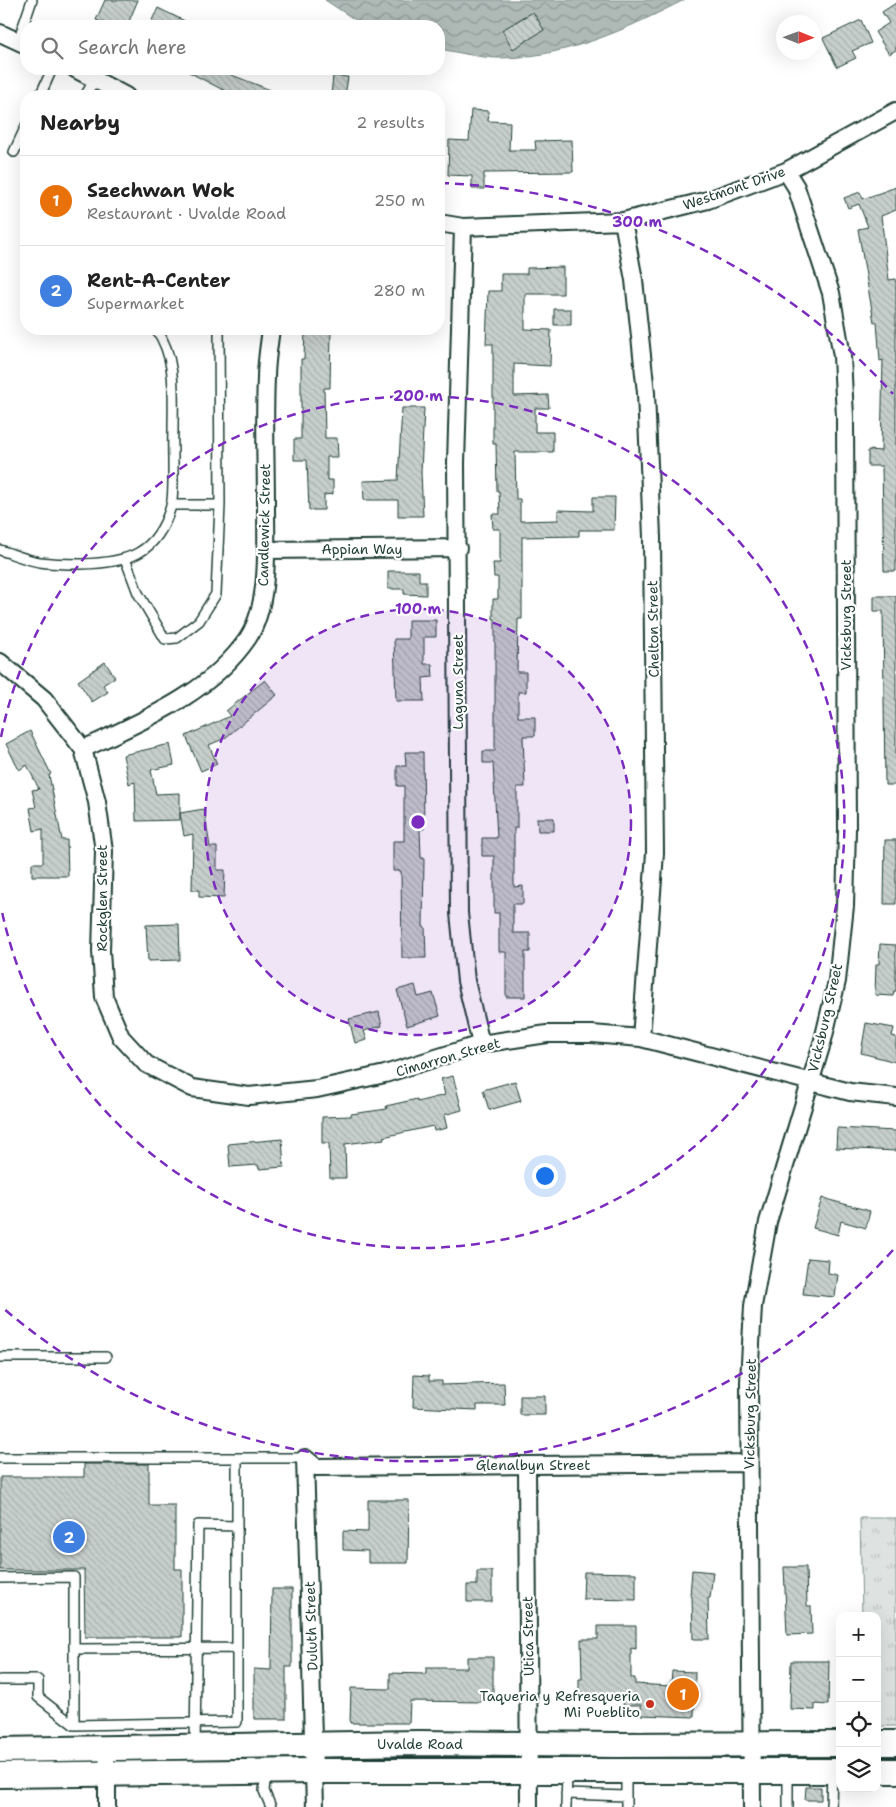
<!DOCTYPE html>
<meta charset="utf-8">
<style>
:root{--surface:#fff;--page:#f2f2f2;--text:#222;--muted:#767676;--line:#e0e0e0;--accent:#c8321e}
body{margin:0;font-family:"Shantell Sans",sans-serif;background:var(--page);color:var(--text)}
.controls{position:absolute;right:15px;bottom:15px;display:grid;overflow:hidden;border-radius:10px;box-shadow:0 5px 20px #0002}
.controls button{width:45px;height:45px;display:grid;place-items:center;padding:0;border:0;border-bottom:1px solid var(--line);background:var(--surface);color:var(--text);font:25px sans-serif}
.compass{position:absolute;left:776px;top:15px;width:45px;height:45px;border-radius:50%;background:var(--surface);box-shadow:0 5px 20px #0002;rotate:91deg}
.you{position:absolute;left:544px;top:1175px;width:18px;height:18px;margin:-12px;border:4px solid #fff;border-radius:50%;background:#1a73e8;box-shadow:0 0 0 8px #1a73e833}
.badge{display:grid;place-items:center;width:32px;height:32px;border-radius:50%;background:var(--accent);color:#fff;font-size:16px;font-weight:700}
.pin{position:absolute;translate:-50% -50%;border:2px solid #fff;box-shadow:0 1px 5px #0006}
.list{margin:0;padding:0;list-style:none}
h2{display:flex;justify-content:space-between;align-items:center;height:65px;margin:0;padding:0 20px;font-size:21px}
h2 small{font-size:16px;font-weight:400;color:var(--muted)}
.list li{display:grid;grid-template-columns:32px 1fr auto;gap:15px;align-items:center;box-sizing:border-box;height:90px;padding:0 20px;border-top:1px solid var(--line)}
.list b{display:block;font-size:19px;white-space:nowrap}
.list p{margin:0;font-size:16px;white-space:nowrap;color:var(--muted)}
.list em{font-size:16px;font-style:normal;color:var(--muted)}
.icon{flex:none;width:28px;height:28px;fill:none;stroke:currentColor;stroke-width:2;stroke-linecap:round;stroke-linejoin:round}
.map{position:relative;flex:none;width:896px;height:1807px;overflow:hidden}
.search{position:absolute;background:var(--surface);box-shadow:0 5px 20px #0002;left:20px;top:20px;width:425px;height:55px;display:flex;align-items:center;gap:12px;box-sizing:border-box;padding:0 18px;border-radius:20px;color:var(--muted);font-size:19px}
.panel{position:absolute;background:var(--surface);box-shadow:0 5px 20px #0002;left:20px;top:90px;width:425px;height:245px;border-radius:20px}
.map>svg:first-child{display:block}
.grass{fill:url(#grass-tufts);stroke:#7e908b}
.water{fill:url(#water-waves);stroke:#758883}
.building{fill:url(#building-back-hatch);stroke:#1f3d34}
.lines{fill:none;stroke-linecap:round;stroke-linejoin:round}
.service-casing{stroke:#1f3d34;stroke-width:12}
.minor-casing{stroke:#1f3d34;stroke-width:20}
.secondary-casing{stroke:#1f3d34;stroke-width:28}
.service{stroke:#fff;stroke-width:9}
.minor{stroke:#fff;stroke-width:16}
.secondary{stroke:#fff;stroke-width:24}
.ring{fill:none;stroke:#7b2cbf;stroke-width:2.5;stroke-dasharray:9 6}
.poi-dot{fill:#c8321e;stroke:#fff;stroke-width:2}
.labels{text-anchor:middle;stroke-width:4.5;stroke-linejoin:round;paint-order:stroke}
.street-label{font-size:14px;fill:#1f3d34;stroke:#fff}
.poi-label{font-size:14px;fill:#1f3d34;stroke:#fff;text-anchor:end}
.centre{fill:#7b2cbf;stroke:#fff;stroke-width:2.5}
.ring-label{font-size:15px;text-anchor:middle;font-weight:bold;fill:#7b2cbf;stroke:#fff;stroke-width:4.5;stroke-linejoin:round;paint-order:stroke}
</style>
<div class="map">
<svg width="896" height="1807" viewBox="0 0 896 1807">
<defs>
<pattern id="grass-tufts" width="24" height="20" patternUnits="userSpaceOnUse" patternTransform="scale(1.25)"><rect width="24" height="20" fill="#dee3e2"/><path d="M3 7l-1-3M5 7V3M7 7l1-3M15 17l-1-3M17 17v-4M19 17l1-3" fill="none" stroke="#bec4c2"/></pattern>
<pattern id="water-waves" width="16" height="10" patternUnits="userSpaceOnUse" patternTransform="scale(1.25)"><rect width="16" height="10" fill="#afbab7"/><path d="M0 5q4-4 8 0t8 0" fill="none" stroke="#8e9896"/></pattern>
<pattern id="building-back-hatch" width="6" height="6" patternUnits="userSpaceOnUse" patternTransform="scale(1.25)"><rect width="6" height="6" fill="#c7cfcc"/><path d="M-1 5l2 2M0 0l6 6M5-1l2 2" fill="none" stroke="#aab3b0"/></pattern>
</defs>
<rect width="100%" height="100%" fill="#fff"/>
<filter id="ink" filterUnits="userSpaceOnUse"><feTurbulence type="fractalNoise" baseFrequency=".02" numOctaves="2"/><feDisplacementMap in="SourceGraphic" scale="10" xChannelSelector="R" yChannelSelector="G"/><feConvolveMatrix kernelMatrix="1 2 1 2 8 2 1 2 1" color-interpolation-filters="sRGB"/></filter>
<g filter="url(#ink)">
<path class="grass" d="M 860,1518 L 896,1518 L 896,1726 L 877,1726 L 877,1616 L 862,1616 Z"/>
<path class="water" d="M 325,0 L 684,0 C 627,29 565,58 499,58 C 480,58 458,52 439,49 L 439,26 L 372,26 L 357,21 Z"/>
<path class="building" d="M 105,0 L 138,0 L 127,26 L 112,26 L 96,20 Z
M 896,3 L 896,50 L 889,54 L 875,32 L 889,23 L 882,12 Z
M 158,8 L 195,26 L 149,26 Z
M 533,12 L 544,30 L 513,49 L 502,30 Z
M 861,20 L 871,43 L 852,51 L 856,58 L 837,67 L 823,38 Z
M 183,69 L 232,69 L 229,74 L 286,96 L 226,96 L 227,92 Z
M 333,76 L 348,77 L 345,96 L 331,96 Z
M 471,110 L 489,111 L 488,121 L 510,122 L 509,150 L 536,150 L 535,141 L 572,140 L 573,172 L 484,173 L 484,189 L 472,189 L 472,176 L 448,175 L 449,140 L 469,141 Z
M 896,187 L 896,210 L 881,216 L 889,280 L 896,279 L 896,571 L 884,571 L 882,466 L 868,466 L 868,450 L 881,451 L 883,360 L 880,361 L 877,322 L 874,322 L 858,229 L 868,227 L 859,204 L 848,208 L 844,198 L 860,192 L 863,199 Z
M 563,267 L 563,294 L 525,294 L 525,329 L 551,330 L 550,366 L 514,364 L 514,396 L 548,395 L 549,408 L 535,408 L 535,432 L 553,432 L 553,452 L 515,452 L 516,499 L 520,499 L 520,521 L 558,520 L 558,510 L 593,511 L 593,497 L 615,497 L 614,530 L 579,530 L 579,536 L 522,537 L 522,619 L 518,619 L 517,672 L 526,672 L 526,692 L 518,692 L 518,717 L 535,717 L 535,736 L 523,736 L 525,787 L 517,787 L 517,828 L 514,828 L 514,887 L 523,886 L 523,904 L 513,904 L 513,933 L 530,933 L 530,952 L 525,952 L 525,997 L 506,997 L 506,952 L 499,952 L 499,913 L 494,913 L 494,856 L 482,856 L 482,838 L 497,838 L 493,763 L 483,763 L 483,751 L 495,751 L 495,619 L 493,619 L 493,599 L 498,599 L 498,577 L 494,577 L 493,563 L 500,563 L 500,529 L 493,529 L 492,514 L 500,514 L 499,491 L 497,491 L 496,444 L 493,444 L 493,344 L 486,344 L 488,291 L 501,291 L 501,274 L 527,274 L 527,268 Z
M 554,309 L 571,309 L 571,325 L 554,325 Z
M 305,329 L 331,329 L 330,388 L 324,388 L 325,438 L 337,438 L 338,457 L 327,457 L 327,480 L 333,480 L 333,494 L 324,495 L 324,510 L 309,510 L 307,460 L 294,460 L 294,439 L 301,439 L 301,359 L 304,359 Z
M 402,408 L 424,408 L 421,472 L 423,516 L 398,516 L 398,500 L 364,500 L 363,481 L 398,480 Z
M 388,571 L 419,571 L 419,581 L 426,581 L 426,595 L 404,594 L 404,589 L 388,589 Z
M 874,596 L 896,596 L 896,785 L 885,785 L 883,611 L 874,611 Z
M 408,620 L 436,620 L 436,637 L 424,637 L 424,664 L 432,664 L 433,677 L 423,678 L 424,701 L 396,701 L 394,639 L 408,639 Z
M 105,662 L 115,677 L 103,685 L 108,692 L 92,702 L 78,681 Z
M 265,680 L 277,695 L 225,738 L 209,745 L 217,764 L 201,771 L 186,736 L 230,716 L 226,711 Z
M 30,731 L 51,774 L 49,775 L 62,840 L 67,840 L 68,876 L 32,876 L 32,863 L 43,863 L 43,829 L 34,831 L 30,808 L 36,807 L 32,790 L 39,789 L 27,765 L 19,770 L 6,744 Z
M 170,744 L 174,765 L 151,770 L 156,794 L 180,793 L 180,820 L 136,821 L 135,782 L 129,784 L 123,755 Z
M 405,752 L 423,752 L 424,829 L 420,829 L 421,858 L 424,858 L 423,927 L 425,927 L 426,958 L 402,958 L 401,871 L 393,871 L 393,841 L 404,841 L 404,786 L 397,786 L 397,766 L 406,766 Z
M 204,809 L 210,847 L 217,847 L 217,870 L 225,870 L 224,898 L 199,897 L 199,890 L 192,890 L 193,834 L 184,836 L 180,813 Z
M 537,818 L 554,818 L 554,831 L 538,831 Z
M 885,840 L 896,840 L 896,904 L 884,904 Z
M 179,924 L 180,960 L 148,961 L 146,925 Z
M 880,944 L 896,945 L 896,991 L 894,991 L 893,996 L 875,995 L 876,964 L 879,964 Z
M 415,985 L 418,997 L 433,993 L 440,1016 L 407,1026 L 397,990 Z
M 379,1012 L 382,1026 L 364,1031 L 367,1040 L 355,1043 L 349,1019 Z
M 866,1023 L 894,1028 L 892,1036 L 896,1037 L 896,1062 L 861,1053 Z
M 453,1076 L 462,1110 L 444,1115 L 447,1128 L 434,1131 L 433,1126 L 383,1137 L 384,1139 L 345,1144 L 346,1178 L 330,1178 L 329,1143 L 322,1143 L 322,1117 L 351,1116 L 351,1114 L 387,1109 L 386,1106 L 417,1099 L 417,1102 L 445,1095 L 441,1079 Z
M 515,1081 L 521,1101 L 489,1110 L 483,1090 Z
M 837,1128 L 896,1131 L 896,1151 L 836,1148 Z
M 282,1139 L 284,1167 L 259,1169 L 258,1165 L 230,1167 L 228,1144 Z
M 822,1198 L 870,1211 L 866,1228 L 841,1221 L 838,1235 L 813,1228 Z
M 808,1258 L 829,1260 L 828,1273 L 838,1275 L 835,1297 L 803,1294 Z
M 414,1375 L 429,1376 L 429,1381 L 442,1381 L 442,1385 L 504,1383 L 505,1405 L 477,1405 L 477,1410 L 413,1407 Z
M 520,1396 L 545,1396 L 545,1415 L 520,1415 Z
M 84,1464 L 149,1464 L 149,1505 L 175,1505 L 175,1569 L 182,1569 L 182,1637 L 85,1637 L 84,1570 L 0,1570 L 0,1477 L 84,1477 Z
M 368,1500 L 409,1500 L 408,1563 L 368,1563 L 368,1551 L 343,1550 L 343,1531 L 368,1532 Z
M 784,1567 L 806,1567 L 807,1606 L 811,1606 L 812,1634 L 787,1635 Z
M 692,1570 L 713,1572 L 710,1598 L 708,1598 L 709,1639 L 693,1639 L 692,1596 L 690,1596 Z
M 477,1571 L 492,1571 L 492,1602 L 467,1602 L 467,1585 L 477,1585 Z
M 584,1572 L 636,1573 L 636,1600 L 583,1599 Z
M 272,1589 L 292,1589 L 292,1667 L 286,1667 L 286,1719 L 254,1719 L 254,1669 L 271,1670 Z
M 598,1626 L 636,1626 L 636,1649 L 631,1648 L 631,1678 L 635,1678 L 635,1684 L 671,1686 L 672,1671 L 695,1672 L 694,1717 L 641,1715 L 641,1705 L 623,1705 L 624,1698 L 579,1699 L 579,1679 L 582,1679 L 581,1639 L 598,1639 Z
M 467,1657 L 493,1657 L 493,1693 L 481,1693 L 481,1702 L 410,1701 L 409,1723 L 350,1723 L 351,1688 L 390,1689 L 390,1673 L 426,1674 L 426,1668 L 467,1668 Z
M 791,1661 L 829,1661 L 828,1705 L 815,1704 L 815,1710 L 790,1709 Z
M 806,1787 L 821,1787 L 821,1800 L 805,1800 Z"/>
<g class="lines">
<defs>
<path id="service" d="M 18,41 L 32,0
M 40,96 L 52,69
M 85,96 L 95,79
M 14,152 L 26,126
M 171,505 L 220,505
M 0,550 C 13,554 26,560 40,562 C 54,564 68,564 81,564 C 127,563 157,555 171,506 C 175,491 172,449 173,431 C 173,396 177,358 156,329
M 126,561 L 138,593 L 165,639 L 177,638 L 199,621 L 216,594 L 220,505 L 219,329
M 0,1357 L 106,1357
M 0,1458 L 305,1458
M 0,1578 L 74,1577 L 74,1725
M 74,1649 L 237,1648
M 0,1680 L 38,1680 L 38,1697 L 74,1725 L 237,1722 L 237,1458
M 195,1746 L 198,1525 L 237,1526
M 266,1772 L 264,1791 L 271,1807
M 566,1794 L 626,1796
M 566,1807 L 567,1772
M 626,1807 L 626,1772
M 788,1807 L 788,1772
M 831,1807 L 832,1772"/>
<path id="minor" d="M 0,33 L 26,45
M 75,69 L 126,96
M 623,221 L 634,280 L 646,393 L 652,537 L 655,853 L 641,1038
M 439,223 L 463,227 L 623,221 L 708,200 L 786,171 L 896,111
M 463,227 L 456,463 L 459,913 L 466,981 L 481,1044
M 266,550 L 458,548
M 0,662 L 44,699 L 83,749 L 97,802 L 104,851 L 101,951 L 104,997 L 121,1037 L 146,1064 L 192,1088 L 249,1096 L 317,1089 L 385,1074 L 481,1044 L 547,1034 L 592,1034 L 641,1038 L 850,1092 L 896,1097
M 83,749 C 142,721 210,694 248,638 C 270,604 266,546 266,507 C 266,464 264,421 266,378 C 266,362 269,345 271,329
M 527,1465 L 529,1807
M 107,1807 L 107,1764
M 315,1807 L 305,1458 L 316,1467 L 749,1463
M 752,1807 L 749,1382 L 753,1306 L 768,1222 L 823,1040 L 837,981 L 845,906 L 847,829 L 845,417 L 842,356 L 831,293 L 796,187 L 786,171"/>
<path id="secondary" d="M 877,1743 L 896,1743
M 0,1750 L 418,1743 L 615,1745 L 840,1744
M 877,1771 L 896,1771
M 0,1775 L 314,1771 L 840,1771"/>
</defs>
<use href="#service" class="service-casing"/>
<use href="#minor" class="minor-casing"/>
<use href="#secondary" class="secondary-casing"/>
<use href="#service" class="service"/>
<use href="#minor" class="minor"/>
<use href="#secondary" class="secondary"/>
</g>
</g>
<circle cx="418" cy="822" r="213" fill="#7b2cbf" fill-opacity=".12"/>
<g class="ring">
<circle cx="418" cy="822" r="213"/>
<path d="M1 737A426 426 0 1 1 1 907"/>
<path d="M893 1250A639 639 0 0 1 3 1308M440 183A639 639 0 0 1 893 394"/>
</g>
<circle class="poi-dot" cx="650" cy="1704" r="5"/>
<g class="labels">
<g class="street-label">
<text transform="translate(734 188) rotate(-19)" y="5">Westmont Drive</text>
<text transform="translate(264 525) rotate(-89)" y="5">Candlewick Street</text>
<text x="362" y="554">Appian Way</text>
<text transform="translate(846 615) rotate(-90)" y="5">Vicksburg Street</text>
<text transform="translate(653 629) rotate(-91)" y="5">Chelton Street</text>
<text transform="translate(458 682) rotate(-90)" y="5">Laguna Street</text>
<text transform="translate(102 898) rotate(-90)" y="5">Rockglen Street</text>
<text transform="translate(825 1018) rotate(-77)" y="5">Vicksburg Street</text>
<text transform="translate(448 1057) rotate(-16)" y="5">Cimarron Street</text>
<text transform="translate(750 1414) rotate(-89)" y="5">Vicksburg Street</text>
<text x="533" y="1470">Glenalbyn Street</text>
<text transform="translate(311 1626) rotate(-92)" y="5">Duluth Street</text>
<text transform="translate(528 1636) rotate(-91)" y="5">Utica Street</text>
<text x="420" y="1749">Uvalde Road</text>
</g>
<g class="poi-label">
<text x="640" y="1701">Taqueria y Refresqueria<tspan x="640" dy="16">Mi Pueblito</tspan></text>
</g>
</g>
<circle cx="418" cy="822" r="8" class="centre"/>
<g class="ring-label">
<text x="637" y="227">300 m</text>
<text x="418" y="401">200 m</text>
<text x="418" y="614">100 m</text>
</g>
</svg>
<div class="controls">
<button>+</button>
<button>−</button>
<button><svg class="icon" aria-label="locate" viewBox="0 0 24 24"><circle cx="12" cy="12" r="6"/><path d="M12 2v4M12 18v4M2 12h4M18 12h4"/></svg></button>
<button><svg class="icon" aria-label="layers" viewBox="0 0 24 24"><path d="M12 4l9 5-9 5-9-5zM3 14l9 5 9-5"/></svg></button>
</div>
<svg class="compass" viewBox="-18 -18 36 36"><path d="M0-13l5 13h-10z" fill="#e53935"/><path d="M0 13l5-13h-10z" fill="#767676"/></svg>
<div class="you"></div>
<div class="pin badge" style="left:683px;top:1694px;background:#e8710a">1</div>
<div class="pin badge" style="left:69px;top:1537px;background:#3f7fe0">2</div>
<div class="search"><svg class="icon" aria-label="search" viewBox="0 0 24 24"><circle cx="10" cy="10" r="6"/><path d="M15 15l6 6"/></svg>Search here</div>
<section class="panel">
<h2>Nearby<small>2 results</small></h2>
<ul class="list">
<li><span class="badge" style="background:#e8710a">1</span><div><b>Szechwan Wok</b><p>Restaurant · Uvalde Road</p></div><em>250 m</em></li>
<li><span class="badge" style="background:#3f7fe0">2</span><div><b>Rent-A-Center</b><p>Supermarket</p></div><em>280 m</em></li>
</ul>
</section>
</div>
